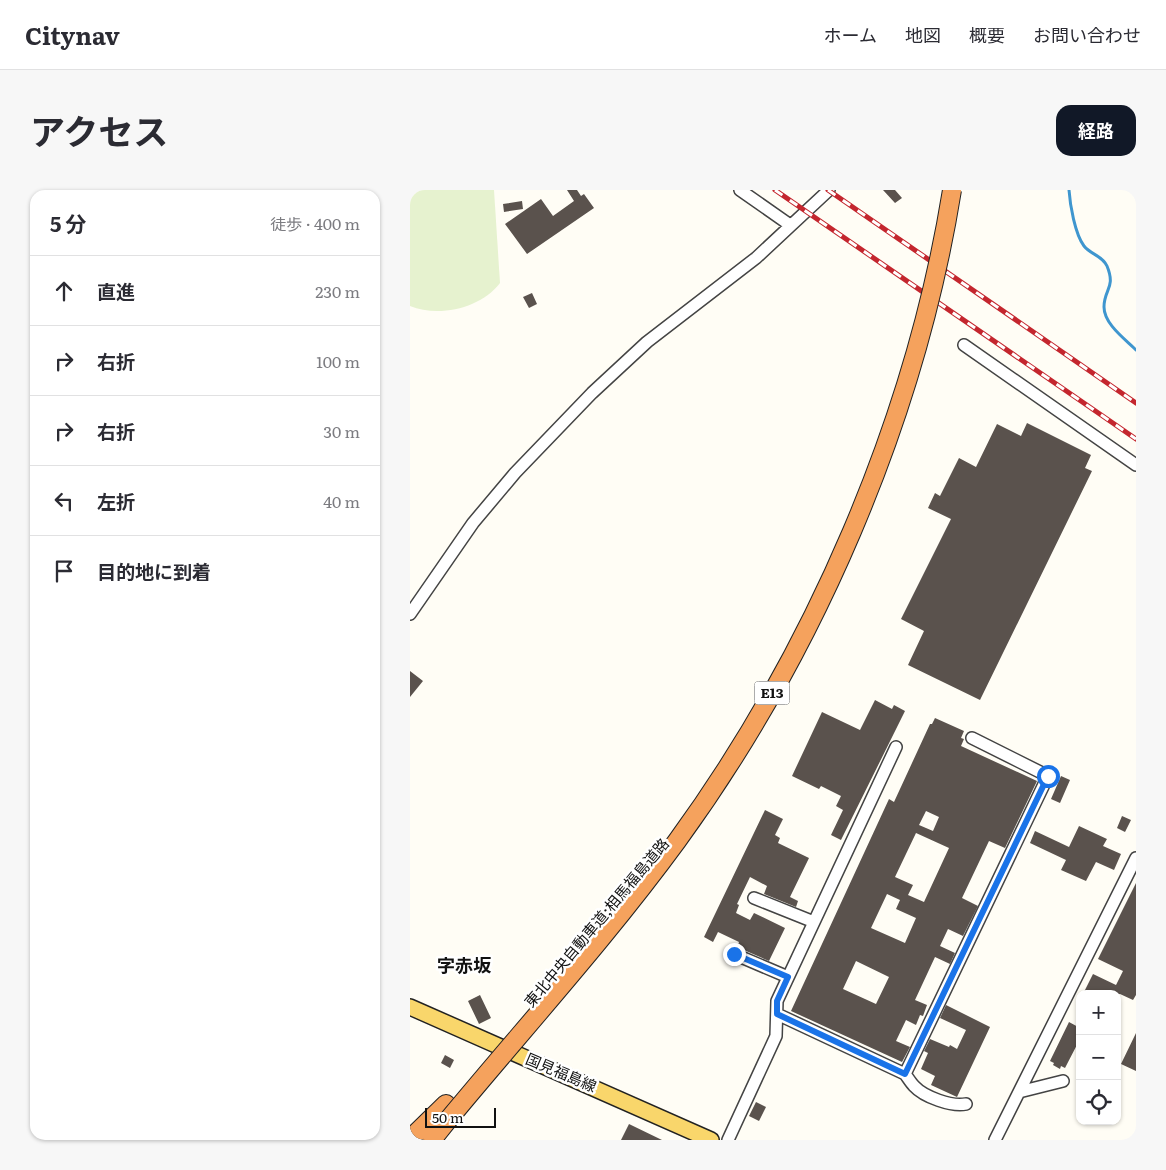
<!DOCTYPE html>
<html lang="ja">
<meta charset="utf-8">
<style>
:root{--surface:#fff;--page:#f7f7f7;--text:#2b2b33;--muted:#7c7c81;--line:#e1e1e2;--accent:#111827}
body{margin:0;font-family:Literata,"Noto Sans JP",serif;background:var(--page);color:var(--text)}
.controls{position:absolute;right:15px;bottom:15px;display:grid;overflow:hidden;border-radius:10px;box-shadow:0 1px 4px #0004}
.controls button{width:45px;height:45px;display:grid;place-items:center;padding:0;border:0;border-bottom:1px solid var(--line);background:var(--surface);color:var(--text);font:25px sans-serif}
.scale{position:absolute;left:15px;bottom:12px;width:71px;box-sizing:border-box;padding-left:5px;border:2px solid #111;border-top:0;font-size:14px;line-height:18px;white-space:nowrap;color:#111;-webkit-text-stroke:4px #fff;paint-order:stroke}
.stop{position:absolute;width:15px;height:15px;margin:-11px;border:4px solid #1a73e8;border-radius:50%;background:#fff}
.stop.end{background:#1a73e8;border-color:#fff;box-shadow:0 1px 5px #0008}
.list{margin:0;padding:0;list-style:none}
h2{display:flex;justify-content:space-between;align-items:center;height:65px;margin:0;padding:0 20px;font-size:21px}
h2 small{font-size:16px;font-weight:400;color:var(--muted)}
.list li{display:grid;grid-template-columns:32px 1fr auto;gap:15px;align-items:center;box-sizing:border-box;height:70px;padding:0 20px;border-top:1px solid var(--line)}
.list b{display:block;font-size:19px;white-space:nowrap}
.list em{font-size:16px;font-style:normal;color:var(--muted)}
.icon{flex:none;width:28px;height:28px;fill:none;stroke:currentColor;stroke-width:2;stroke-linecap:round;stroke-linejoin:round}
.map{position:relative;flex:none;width:726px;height:950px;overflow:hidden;border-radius:15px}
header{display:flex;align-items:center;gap:30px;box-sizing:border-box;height:70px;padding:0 25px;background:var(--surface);border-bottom:1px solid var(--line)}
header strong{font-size:24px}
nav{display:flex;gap:28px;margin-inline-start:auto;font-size:18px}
.intro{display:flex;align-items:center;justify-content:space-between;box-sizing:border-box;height:120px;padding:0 30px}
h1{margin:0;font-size:35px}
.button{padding:12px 22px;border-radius:15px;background:var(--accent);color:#fff;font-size:18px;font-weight:700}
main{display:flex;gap:30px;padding:0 30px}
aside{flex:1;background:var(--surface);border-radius:15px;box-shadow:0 1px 4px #0004}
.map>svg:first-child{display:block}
.pitch{fill:#e6f2cf}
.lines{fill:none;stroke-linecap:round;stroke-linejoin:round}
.stream{stroke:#3f96cf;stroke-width:3}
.building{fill:#5a524d;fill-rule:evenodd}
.minor-casing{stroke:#444;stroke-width:14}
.major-casing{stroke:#222;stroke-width:18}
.highway-casing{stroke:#222;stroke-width:20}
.minor{stroke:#fff;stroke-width:11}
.major{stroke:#f9d66b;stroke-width:15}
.highway{stroke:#f5a25d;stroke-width:18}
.rail-casing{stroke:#c4262e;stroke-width:5}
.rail{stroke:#fff;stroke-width:3;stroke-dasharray:9;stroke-linecap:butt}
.highway-bridge-casing{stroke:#222;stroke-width:20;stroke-linecap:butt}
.highway-bridge{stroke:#f5a25d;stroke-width:18}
.route{stroke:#1a73e8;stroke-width:6}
.labels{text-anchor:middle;stroke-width:5;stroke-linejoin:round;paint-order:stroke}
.shield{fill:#fff;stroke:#585858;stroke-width:1}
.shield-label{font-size:14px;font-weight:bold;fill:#111}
.street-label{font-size:15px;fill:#111;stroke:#fff}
.quarter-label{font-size:18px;font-weight:bold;fill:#111;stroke:#fff}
</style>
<header>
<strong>Citynav</strong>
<nav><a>ホーム</a><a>地図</a><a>概要</a><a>お問い合わせ</a></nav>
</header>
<div class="intro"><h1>アクセス</h1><a class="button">経路</a></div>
<main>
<aside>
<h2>5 分<small>徒歩 · 400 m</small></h2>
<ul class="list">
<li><svg class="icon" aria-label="ahead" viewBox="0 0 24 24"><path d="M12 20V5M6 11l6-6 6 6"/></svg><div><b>直進</b></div><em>230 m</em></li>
<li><svg class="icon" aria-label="right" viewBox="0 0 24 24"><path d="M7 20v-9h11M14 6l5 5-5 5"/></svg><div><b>右折</b></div><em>100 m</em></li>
<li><svg class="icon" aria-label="right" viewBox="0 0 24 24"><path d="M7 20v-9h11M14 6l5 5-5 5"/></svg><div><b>右折</b></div><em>30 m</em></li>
<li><svg class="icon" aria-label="left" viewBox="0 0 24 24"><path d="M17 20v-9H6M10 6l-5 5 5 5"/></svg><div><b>左折</b></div><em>40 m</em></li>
<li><svg class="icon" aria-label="arrive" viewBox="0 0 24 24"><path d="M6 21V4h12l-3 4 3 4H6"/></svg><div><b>目的地に到着</b></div></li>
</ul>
</aside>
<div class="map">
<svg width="726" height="950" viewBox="0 0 726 950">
<rect width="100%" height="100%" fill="#fffdf5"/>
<path class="pitch" d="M 0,0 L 84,0 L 90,93 C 71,118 29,128 0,116 Z"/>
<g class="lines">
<path class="stream" d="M 659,0 C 660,15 665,44 674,56 C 681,65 692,65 697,76 C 706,98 694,99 694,117 C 694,134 715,149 726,160"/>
</g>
<path class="building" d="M 157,0 L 167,0 L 171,6 L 174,4 L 184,18 L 117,64 L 95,34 L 131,9 L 143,26 L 164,11 Z
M 473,0 L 485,0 L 492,8 L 485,13 Z
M 112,11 L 113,19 L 94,22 L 93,14 Z
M 122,103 L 127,114 L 119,118 L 113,107 Z
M 617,233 L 681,265 L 675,278 L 682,281 L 570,510 L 498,475 L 514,441 L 491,429 L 541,329 L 518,318 L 525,303 L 530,306 L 549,268 L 566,277 L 587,234 L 611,246 Z
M 0,481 L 13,491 L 0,507 Z
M 465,510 L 482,519 L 484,515 L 495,521 L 431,650 L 421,645 L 433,620 L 426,616 L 431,606 L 411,596 L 409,599 L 382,586 L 412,522 L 450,540 Z
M 525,528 L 554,541 L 551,548 L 554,549 L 551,556 L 627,591 L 595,658 L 579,651 L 552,708 L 568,716 L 553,746 L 538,739 L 530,756 L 545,763 L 540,774 L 525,767 L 505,810 L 517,815 L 513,826 L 510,825 L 506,835 L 496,830 L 486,851 L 500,857 L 492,872 L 381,821 L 479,609 L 484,612 L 520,534 L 522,534 ZM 516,621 L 529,627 L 523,641 L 509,635 ZM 506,643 L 539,658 L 514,712 L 498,705 L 503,695 L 485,687 ZM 477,704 L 490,710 L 486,719 L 506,728 L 495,753 L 461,738 ZM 446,771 L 479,787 L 466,814 L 433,799 Z
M 651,586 L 660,590 L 650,613 L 641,609 Z
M 355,620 L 373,629 L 365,645 L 370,648 L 368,653 L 399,668 L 380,707 L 388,711 L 386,717 L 354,704 L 357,696 L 340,687 L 327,714 L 329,715 L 326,723 L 340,730 L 344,723 L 375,738 L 359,771 L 327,757 L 329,752 L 308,742 L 303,752 L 294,747 Z
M 712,626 L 721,630 L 715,642 L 707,638 Z
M 669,636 L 697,649 L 693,656 L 711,664 L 704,680 L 686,672 L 676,691 L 651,680 L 656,670 L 620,653 L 625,641 L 659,657 Z
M 726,693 L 726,805 L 723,810 L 710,804 L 673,804 L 683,784 L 706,795 L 713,781 L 688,769 Z
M 70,805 L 81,828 L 69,834 L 58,811 Z
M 536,815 L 580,837 L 547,907 L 521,895 L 525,886 L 511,879 L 518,863 L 514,861 L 520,849 L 539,857 L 540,855 L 547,859 L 556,840 L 530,828 Z
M 659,832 L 670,838 L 670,849 L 655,878 L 651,876 L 650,879 L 643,875 L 644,873 L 640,871 Z
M 726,843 L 726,881 L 711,874 Z
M 35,865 L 44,870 L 40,878 L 31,873 Z
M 346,912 L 356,917 L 349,931 L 339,926 Z
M 219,934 L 252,950 L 211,950 Z"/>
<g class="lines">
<defs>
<path id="minor" d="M 330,0 L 380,35
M 554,155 L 726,275
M 0,424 L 63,333 L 105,283 L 182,203 L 237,152 L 346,68 L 419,0
M 344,708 L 404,732
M 324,764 L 378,787
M 367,824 L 495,884 L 638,586 L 562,548
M 495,884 C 498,888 501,893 504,896 C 514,907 542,917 556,914
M 609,902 L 653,891
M 318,950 L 366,846 L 367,811 L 486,557
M 585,950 L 726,668"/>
<path id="major" d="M 0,817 L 301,950"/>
<path id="highway" d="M 0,949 L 36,914
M 22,950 L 38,930"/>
</defs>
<use href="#minor" class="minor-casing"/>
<use href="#major" class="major-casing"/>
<use href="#highway" class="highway-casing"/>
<use href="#minor" class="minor"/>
<use href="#major" class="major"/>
<use href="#highway" class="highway"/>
<defs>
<path id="rail" d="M 365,0 L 726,249
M 418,0 L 726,213"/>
</defs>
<use href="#rail" class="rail-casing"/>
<use href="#rail" class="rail"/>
<defs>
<path id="highway-bridge" d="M 38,930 C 115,837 196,748 267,651 C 404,463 505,230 542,0"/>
</defs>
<use href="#highway-bridge" class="highway-bridge-casing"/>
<use href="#highway-bridge" class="highway-bridge"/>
</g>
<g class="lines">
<path class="route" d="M 324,764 L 378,787 L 367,811 L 367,824 L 495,884 L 638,586"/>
</g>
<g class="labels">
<rect class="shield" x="344.5" y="491.5" width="35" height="23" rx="4"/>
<g class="shield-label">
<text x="362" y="508">E13</text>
</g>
<g class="street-label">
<text transform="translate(187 733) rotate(-50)" y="5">東北中央自動車道;相馬福島道路</text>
<text transform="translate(151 883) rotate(23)" y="5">国見福島線</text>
</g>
<g class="quarter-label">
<text x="54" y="782">字赤坂</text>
</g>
</g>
</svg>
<div class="controls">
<button>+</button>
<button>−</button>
<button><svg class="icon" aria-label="locate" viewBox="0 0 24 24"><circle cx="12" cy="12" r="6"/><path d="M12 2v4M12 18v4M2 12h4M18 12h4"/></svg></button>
</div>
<div class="scale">50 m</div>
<div class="stop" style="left:638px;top:586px"></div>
<div class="stop end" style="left:324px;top:764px"></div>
</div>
</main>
